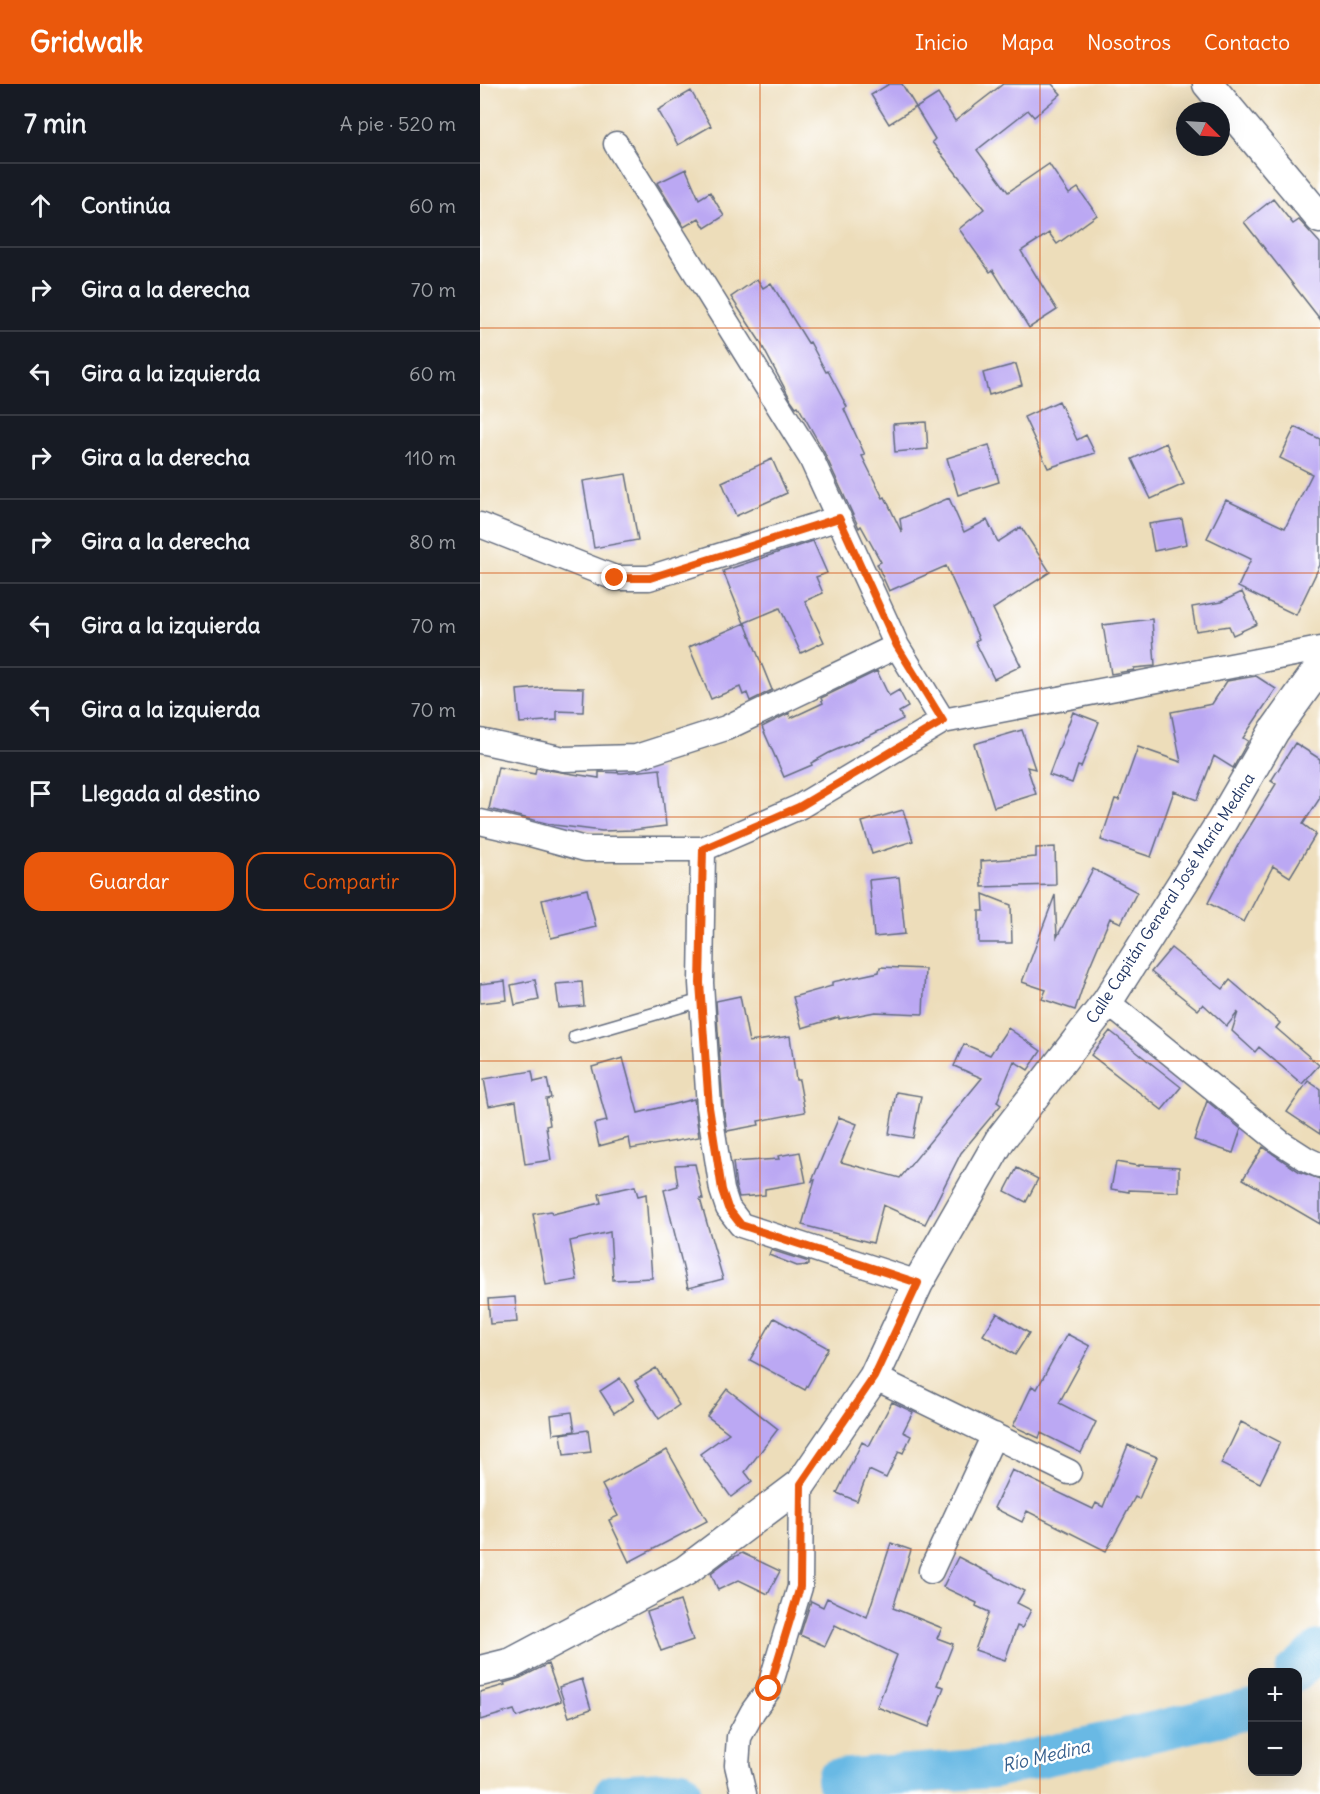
<!DOCTYPE html>
<html lang="es">
<meta charset="utf-8">
<style>
:root{--surface:#171b24;--page:#242831;--text:#f1f3f6;--muted:#9ea1a6;--line:#363941;--accent:#ea580c}
body{margin:0;font-family:Delius,sans-serif;background:var(--page);color:var(--text)}
.controls{position:absolute;right:18px;bottom:18px;display:grid;overflow:hidden;border-radius:12px;box-shadow:0 6px 24px #0002}
.controls button{width:54px;height:54px;display:grid;place-items:center;padding:0;border:0;border-bottom:2px solid var(--line);background:var(--surface);color:var(--text);font:30px sans-serif}
.compass{position:absolute;left:696px;top:18px;width:54px;height:54px;border-radius:50%;background:var(--surface);box-shadow:0 6px 24px #0002;rotate:114deg}
.stop{position:absolute;width:18px;height:18px;margin:-14px;border:4px solid #ea580c;border-radius:50%;background:#fff}
.stop.end{background:#ea580c;border-color:#fff;box-shadow:0 2px 6px #0008}
.list{margin:0;padding:0;list-style:none}
h2{display:flex;justify-content:space-between;align-items:center;height:78px;margin:0;padding:0 24px;font-size:26px}
h2 small{font-size:20px;font-weight:400;color:var(--muted)}
.list li{display:grid;grid-template-columns:39px 1fr auto;gap:18px;align-items:center;box-sizing:border-box;height:84px;padding:0 24px;border-top:2px solid var(--line)}
.list b{display:block;font-size:22px;white-space:nowrap}
.list em{font-size:20px;font-style:normal;color:var(--muted)}
.actions{display:flex;gap:12px;padding:18px 24px}
.actions a{flex:1;padding:14px 0;border:2px solid var(--accent);border-radius:18px;text-align:center;font-size:21px;color:var(--accent)}
.actions .main{background:var(--accent);color:#fff}
.icon{flex:none;width:33px;height:33px;fill:none;stroke:currentColor;stroke-width:2;stroke-linecap:round;stroke-linejoin:round}
.map{position:relative;flex:none;width:840px;height:1710px;overflow:hidden}
header{display:flex;align-items:center;gap:36px;box-sizing:border-box;height:84px;padding:0 30px;background:var(--accent);color:#fff}
header strong{font-size:28px}
nav{display:flex;gap:33px;margin-inline-start:auto;font-size:21px}
main{display:flex}
aside{flex:1;background:var(--surface)}
.map>svg:first-child{display:block}
.lines{fill:none;stroke-linecap:round;stroke-linejoin:round}
.river{stroke:#69b9e4;stroke-width:40}
.building{fill:#bba8f3}
.service-casing{stroke:#646c7e;stroke-width:15}
.minor-casing{stroke:#646c7e;stroke-width:27}
.tertiary-casing{stroke:#646c7e;stroke-width:33}
.service{stroke:#fff;stroke-width:12}
.minor{stroke:#fff;stroke-width:24}
.tertiary{stroke:#fff;stroke-width:30}
.route{stroke:#ea580c;stroke-width:8}
.grid{fill:none;stroke:#d45514;stroke-width:1.5;stroke-opacity:0.55}
.labels{text-anchor:middle;stroke-width:5;stroke-linejoin:round;paint-order:stroke}
.street-label{font-size:16px;fill:#1b2f5e;stroke:#fff}
.water-label{font-size:18px;font-style:italic;fill:#365f8d;stroke:#fff}
</style>
<header>
<strong>Gridwalk</strong>
<nav><a>Inicio</a><a>Mapa</a><a>Nosotros</a><a>Contacto</a></nav>
</header>
<main>
<aside>
<h2>7 min<small>A pie · 520 m</small></h2>
<ul class="list">
<li><svg class="icon" aria-label="ahead" viewBox="0 0 24 24"><path d="M12 20V5M6 11l6-6 6 6"/></svg><div><b>Continúa</b></div><em>60 m</em></li>
<li><svg class="icon" aria-label="right" viewBox="0 0 24 24"><path d="M7 20v-9h11M14 6l5 5-5 5"/></svg><div><b>Gira a la derecha</b></div><em>70 m</em></li>
<li><svg class="icon" aria-label="left" viewBox="0 0 24 24"><path d="M17 20v-9H6M10 6l-5 5 5 5"/></svg><div><b>Gira a la izquierda</b></div><em>60 m</em></li>
<li><svg class="icon" aria-label="right" viewBox="0 0 24 24"><path d="M7 20v-9h11M14 6l5 5-5 5"/></svg><div><b>Gira a la derecha</b></div><em>110 m</em></li>
<li><svg class="icon" aria-label="right" viewBox="0 0 24 24"><path d="M7 20v-9h11M14 6l5 5-5 5"/></svg><div><b>Gira a la derecha</b></div><em>80 m</em></li>
<li><svg class="icon" aria-label="left" viewBox="0 0 24 24"><path d="M17 20v-9H6M10 6l-5 5 5 5"/></svg><div><b>Gira a la izquierda</b></div><em>70 m</em></li>
<li><svg class="icon" aria-label="left" viewBox="0 0 24 24"><path d="M17 20v-9H6M10 6l-5 5 5 5"/></svg><div><b>Gira a la izquierda</b></div><em>70 m</em></li>
<li><svg class="icon" aria-label="arrive" viewBox="0 0 24 24"><path d="M6 21V4h12l-3 4 3 4H6"/></svg><div><b>Llegada al destino</b></div></li>
</ul>
<div class="actions"><a class="main">Guardar</a><a>Compartir</a></div>
</aside>
<div class="map">
<svg width="840" height="1710" viewBox="0 0 840 1710">
<rect width="100%" height="100%" fill="#fff"/>
<filter id="ink" filterUnits="userSpaceOnUse"><feTurbulence type="fractalNoise" baseFrequency=".0167" numOctaves="2"/><feDisplacementMap in="SourceGraphic" scale="12" xChannelSelector="R" yChannelSelector="G"/><feConvolveMatrix kernelMatrix="1 2 1 2 8 2 1 2 1" color-interpolation-filters="sRGB"/></filter>
<filter id="wash" filterUnits="userSpaceOnUse"><feTurbulence type="fractalNoise" baseFrequency=".008" numOctaves="4" result="noise"/><feDisplacementMap in="SourceGraphic" scale="24" xChannelSelector="R" yChannelSelector="G"/><feGaussianBlur stdDeviation="1.35" result="paint"/><feColorMatrix in="noise" values="0 0 0 0 0 0 0 0 0 0 0 0 0 0 0 0 0 1.4 0 .05"/><feComposite in="paint" operator="in"/></filter>
<g filter="url(#wash)">
<rect width="100%" height="100%" fill="#edddba"/>
<g class="lines">
<path class="river" d="M 815,1588 L 840,1566
M 356,1695 L 514,1684 L 772,1625
M 134,1710 L 201,1706"/>
</g>
<g id="blocks">
<path class="building" d="M 409,0 L 422,0 L 436,23 L 409,40 L 391,11 Z
M 523,0 L 572,0 L 581,10 L 554,33 L 548,26 L 497,66 L 528,108 L 569,80 L 589,110 L 598,104 L 617,131 L 577,160 L 569,149 L 541,167 L 577,226 L 549,244 L 513,186 L 510,188 L 479,145 L 504,125 L 452,58 L 455,55 L 436,24 L 458,10 L 475,37 Z
M 211,7 L 231,42 L 198,61 L 178,26 Z
M 206,85 L 219,115 L 230,108 L 244,132 L 225,144 L 219,134 L 204,143 L 177,99 Z
M 793,115 L 813,140 L 819,136 L 840,159 L 840,235 L 764,138 Z
M 277,195 L 283,204 L 291,199 L 328,259 L 330,258 L 346,288 L 348,287 L 367,323 L 364,325 L 385,371 L 382,372 L 403,414 L 405,413 L 422,449 L 420,435 L 469,414 L 484,448 L 507,436 L 518,458 L 541,443 L 570,488 L 513,525 L 541,582 L 514,595 L 495,557 L 499,555 L 466,482 L 409,507 L 397,480 L 401,478 L 381,442 L 379,444 L 343,366 L 318,322 L 316,323 L 311,316 L 279,256 L 251,213 Z
M 536,280 L 542,301 L 509,311 L 503,289 Z
M 579,317 L 597,356 L 606,351 L 615,369 L 568,384 L 544,333 Z
M 446,338 L 448,365 L 415,368 L 413,340 Z
M 815,343 L 840,355 L 840,481 L 816,531 L 758,503 L 771,475 L 727,454 L 746,416 L 805,444 L 832,390 L 800,374 Z
M 686,359 L 704,400 L 671,415 L 652,375 Z
M 509,361 L 519,398 L 478,411 L 467,374 Z
M 292,375 L 307,409 L 256,432 L 242,398 Z
M 146,390 L 158,456 L 114,464 L 103,397 Z
M 702,435 L 707,460 L 674,467 L 669,440 Z
M 333,457 L 347,489 L 336,493 L 343,509 L 325,517 L 344,558 L 321,569 L 300,524 L 264,539 L 243,487 Z
M 762,508 L 777,540 L 753,551 L 749,542 L 716,547 L 712,523 L 741,518 Z
M 672,535 L 675,582 L 654,584 L 654,586 L 631,590 L 623,541 Z
M 265,539 L 292,606 L 270,617 L 267,609 L 263,611 L 260,603 L 231,615 L 209,563 Z
M 397,587 L 409,612 L 419,606 L 428,623 L 419,628 L 423,635 L 393,650 L 349,669 L 331,679 L 332,681 L 304,693 L 282,643 L 309,629 L 311,634 L 343,619 L 341,614 Z
M 776,592 L 796,605 L 763,654 L 768,657 L 753,684 L 734,672 L 717,716 L 694,707 L 671,773 L 621,756 L 635,715 L 639,716 L 658,663 L 701,678 L 691,628 L 732,620 L 747,597 Z
M 71,603 L 104,604 L 103,628 L 77,627 L 77,636 L 40,639 L 37,606 Z
M 593,628 L 619,638 L 601,683 L 598,682 L 592,699 L 569,691 Z
M 542,646 L 555,685 L 547,683 L 556,710 L 514,723 L 494,660 Z
M 815,659 L 840,675 L 840,714 L 823,740 L 836,750 L 810,793 L 793,782 L 764,838 L 728,819 L 757,763 L 796,700 L 791,697 Z
M 18,683 L 55,690 L 56,684 L 119,694 L 119,688 L 142,689 L 180,685 L 186,742 L 153,746 L 122,747 L 74,741 L 9,725 Z
M 423,726 L 433,757 L 392,770 L 382,738 Z
M 575,763 L 576,801 L 502,803 L 501,777 L 556,773 L 556,764 Z
M 613,785 L 657,808 L 641,839 L 630,834 L 609,884 L 595,926 L 562,915 L 566,906 L 542,898 L 575,811 L 577,853 Z
M 419,793 L 425,850 L 394,853 L 389,796 Z
M 107,805 L 116,843 L 71,854 L 62,816 Z
M 503,810 L 531,821 L 532,859 L 499,859 L 499,827 L 504,827 Z
M 691,864 L 743,905 L 750,896 L 800,939 L 796,944 L 839,981 L 822,1000 L 779,963 L 775,968 L 752,947 L 758,928 L 747,942 L 723,920 L 718,926 L 671,888 Z
M 400,883 L 445,885 L 443,930 L 395,928 L 359,935 L 359,933 L 322,944 L 313,913 L 352,902 L 352,898 L 399,888 Z
M 55,896 L 59,916 L 35,921 L 31,901 Z
M 25,897 L 27,916 L 0,919 L 0,900 Z
M 102,898 L 104,922 L 79,924 L 76,900 Z
M 260,912 L 269,958 L 310,952 L 316,996 L 319,996 L 325,1028 L 278,1037 L 279,1041 L 247,1047 L 243,1021 L 236,917 Z
M 528,944 L 561,967 L 548,986 L 534,977 L 517,1018 L 521,1021 L 481,1069 L 445,1140 L 403,1121 L 393,1159 L 322,1141 L 335,1096 L 332,1097 L 359,1033 L 377,1040 L 361,1078 L 420,1094 L 502,994 L 474,982 L 484,960 L 510,971 Z
M 630,947 L 701,1003 L 682,1026 L 611,971 Z
M 143,974 L 158,1029 L 214,1015 L 219,1053 L 151,1065 L 149,1054 L 119,1062 L 114,1040 L 127,1037 L 112,983 Z
M 52,987 L 54,998 L 67,995 L 71,1014 L 66,1015 L 70,1041 L 66,1042 L 71,1076 L 45,1080 L 36,1017 L 9,1022 L 4,995 Z
M 828,997 L 840,1005 L 840,1050 L 807,1028 Z
M 416,1008 L 441,1012 L 433,1054 L 409,1050 Z
M 727,1017 L 761,1045 L 753,1069 L 714,1056 Z
M 783,1063 L 820,1088 L 840,1095 L 840,1140 L 763,1095 Z
M 320,1068 L 326,1098 L 285,1105 L 285,1111 L 259,1113 L 256,1103 L 253,1078 L 299,1075 L 298,1072 Z
M 636,1078 L 659,1082 L 659,1081 L 699,1083 L 699,1108 L 649,1106 L 649,1108 L 631,1105 Z
M 215,1080 L 223,1115 L 220,1115 L 243,1195 L 208,1204 L 184,1106 L 198,1102 L 195,1081 Z
M 537,1084 L 558,1095 L 546,1118 L 525,1107 Z
M 155,1102 L 158,1112 L 166,1110 L 172,1194 L 133,1196 L 130,1148 L 90,1157 L 97,1196 L 66,1201 L 53,1130 L 71,1127 L 72,1130 L 121,1119 L 119,1110 Z
M 291,1166 L 329,1178 L 329,1181 L 317,1182 L 289,1171 Z
M 35,1213 L 37,1238 L 10,1240 L 8,1215 Z
M 517,1229 L 549,1249 L 535,1271 L 503,1251 Z
M 294,1234 L 348,1264 L 325,1306 L 270,1276 Z
M 587,1250 L 610,1262 L 579,1319 L 616,1338 L 601,1369 L 561,1349 L 559,1354 L 533,1342 L 552,1302 L 557,1305 Z
M 176,1284 L 199,1321 L 179,1335 L 155,1297 Z
M 140,1294 L 154,1316 L 134,1329 L 120,1307 Z
M 247,1305 L 298,1345 L 265,1388 L 272,1397 L 251,1413 L 220,1370 L 249,1349 L 227,1332 Z
M 412,1318 L 433,1328 L 423,1348 L 431,1352 L 423,1369 L 419,1367 L 406,1394 L 389,1386 L 377,1417 L 357,1409 L 382,1358 L 389,1362 Z
M 92,1328 L 95,1347 L 73,1350 L 71,1331 Z
M 761,1338 L 800,1358 L 780,1399 L 741,1380 Z
M 108,1346 L 111,1368 L 84,1371 L 81,1350 Z
M 648,1361 L 677,1373 L 659,1415 L 655,1413 L 626,1467 L 547,1427 L 542,1438 L 514,1424 L 532,1386 L 613,1425 L 616,1419 L 623,1423 Z
M 187,1366 L 227,1437 L 149,1478 L 129,1436 L 138,1432 L 122,1401 Z
M 411,1459 L 431,1466 L 413,1524 L 462,1544 L 457,1554 L 473,1560 L 457,1601 L 464,1603 L 449,1643 L 397,1623 L 417,1571 L 355,1541 L 345,1562 L 320,1551 L 331,1517 L 343,1523 L 347,1514 L 387,1533 Z
M 262,1469 L 300,1487 L 288,1510 L 259,1496 L 238,1506 L 231,1489 L 248,1476 Z
M 478,1473 L 544,1507 L 537,1519 L 551,1526 L 542,1544 L 537,1542 L 525,1576 L 495,1566 L 509,1528 L 496,1522 L 497,1519 L 463,1503 Z
M 200,1517 L 213,1556 L 181,1567 L 167,1528 Z
M 68,1580 L 81,1617 L 37,1633 L 34,1626 L 0,1636 L 0,1608 L 25,1601 L 24,1599 L 40,1594 Z
M 102,1595 L 111,1625 L 89,1633 L 79,1603 Z"/>
</g>
</g>
<g filter="url(#ink)">
<use href="#blocks" fill-opacity="0" stroke="#646c7e" stroke-width="1.5"/>
<g class="lines">
<defs>
<path id="service" d="M 95,953 L 222,916"/>
<path id="minor" d="M 136,60 L 331,374 L 417,562 L 463,637
M 0,441 L 135,494 L 169,494 L 359,434
M 0,657 L 84,675 L 156,673 L 246,644 L 417,562
M 0,738 L 43,748 L 105,765 L 223,765 L 319,723 L 463,637 L 840,565
M 223,765 L 221,899 L 229,1023 L 242,1106 L 248,1124 L 261,1141 L 438,1199
M 627,918 L 800,1058 L 828,1076 L 839,1081
M 394,1293 L 589,1388
M 451,1487 L 514,1351
M 264,1710 L 257,1681 L 259,1653 L 273,1627 L 289,1605 L 320,1503 L 321,1400"/>
<path id="tertiary" d="M 728,0 L 840,134
M 0,1587 L 32,1579 L 205,1487 L 321,1400 L 394,1293 L 438,1199 L 520,1056 L 627,918 L 742,737 L 794,647 L 840,583"/>
</defs>
<use href="#service" class="service-casing"/>
<use href="#minor" class="minor-casing"/>
<use href="#tertiary" class="tertiary-casing"/>
<use href="#service" class="service"/>
<use href="#minor" class="minor"/>
<use href="#tertiary" class="tertiary"/>
</g>
</g>
<g class="lines" filter="url(#ink)">
<path class="route" d="M 135,494 L 170,494 L 359,434 L 417,562 L 463,637 L 319,723 L 223,765 L 220,899 L 229,1023 L 242,1106 L 248,1124 L 261,1141 L 438,1199 L 394,1293 L 321,1400 L 320,1503 L 289,1605"/>
</g>
<path class="grid" d="M 280,0 L 280,1710M 560,0 L 560,1710M 0,244 L 840,244M 0,489 L 840,489M 0,733 L 840,733M 0,977 L 840,977M 0,1221 L 840,1221M 0,1466 L 840,1466"/>
<g class="labels">
<g class="street-label">
<text transform="translate(690 814) rotate(-57)" y="6">Calle Capitán General José María Medina</text>
</g>
<g class="water-label">
<text transform="translate(566 1672) rotate(-13)" y="6">Río Medina</text>
</g>
</g>
</svg>
<div class="controls">
<button>+</button>
<button>−</button>
</div>
<svg class="compass" viewBox="-18 -18 36 36"><path d="M0-13l5 13h-10z" fill="#e53935"/><path d="M0 13l5-13h-10z" fill="#9ea1a6"/></svg>
<div class="stop" style="left:289px;top:1605px"></div>
<div class="stop end" style="left:135px;top:494px"></div>
</div>
</main>
